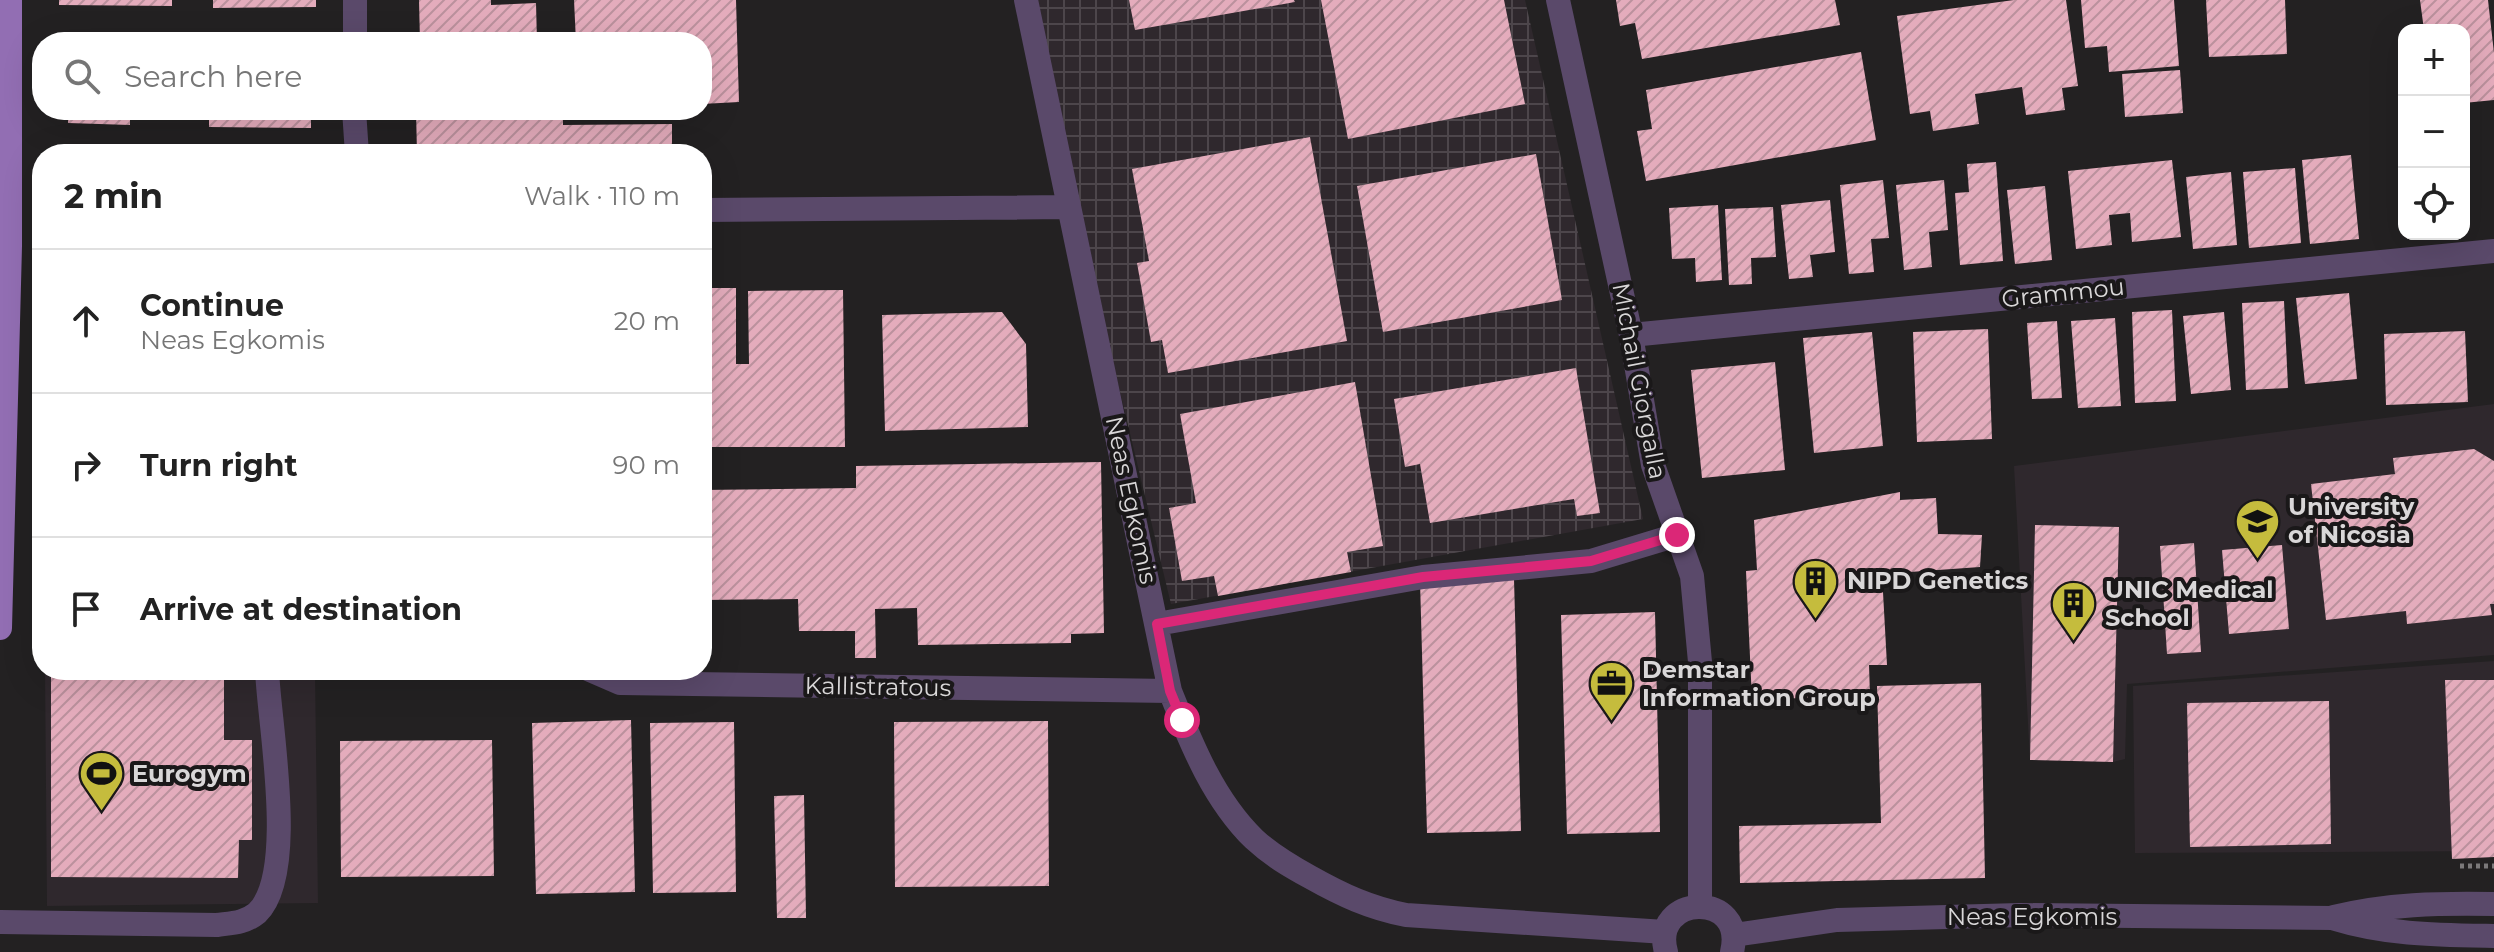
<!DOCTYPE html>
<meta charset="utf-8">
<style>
:root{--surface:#fff;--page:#f2f2f2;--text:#222;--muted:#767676;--line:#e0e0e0}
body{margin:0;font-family:Montserrat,sans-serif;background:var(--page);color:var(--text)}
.controls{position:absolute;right:24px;top:24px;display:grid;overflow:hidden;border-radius:16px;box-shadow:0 8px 32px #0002}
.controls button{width:72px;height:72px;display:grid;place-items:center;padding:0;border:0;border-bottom:2px solid var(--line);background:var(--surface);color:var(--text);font:40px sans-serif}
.stop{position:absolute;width:24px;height:24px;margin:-18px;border:6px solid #db2777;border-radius:50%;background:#fff}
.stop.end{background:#db2777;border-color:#fff;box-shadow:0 2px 8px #0008}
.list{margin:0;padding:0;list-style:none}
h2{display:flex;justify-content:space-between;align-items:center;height:104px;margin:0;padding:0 32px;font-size:34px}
h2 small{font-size:26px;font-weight:400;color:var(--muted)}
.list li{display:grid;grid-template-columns:52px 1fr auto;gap:24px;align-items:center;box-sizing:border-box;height:144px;padding:0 32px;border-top:2px solid var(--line)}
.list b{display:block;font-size:30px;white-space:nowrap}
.list p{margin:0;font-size:26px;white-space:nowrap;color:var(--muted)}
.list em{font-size:26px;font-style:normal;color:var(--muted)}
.icon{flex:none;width:44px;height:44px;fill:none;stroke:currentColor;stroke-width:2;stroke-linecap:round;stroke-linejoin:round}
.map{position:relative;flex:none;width:2494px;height:952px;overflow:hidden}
.search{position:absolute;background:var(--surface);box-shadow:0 8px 32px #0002;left:32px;top:32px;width:680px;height:88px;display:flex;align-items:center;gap:20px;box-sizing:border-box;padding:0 28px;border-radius:32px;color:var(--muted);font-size:30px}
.panel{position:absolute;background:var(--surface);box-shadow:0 8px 32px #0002;left:32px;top:144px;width:680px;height:536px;border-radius:32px}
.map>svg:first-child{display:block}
.built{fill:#2f282d}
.industrial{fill:url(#industrial-grid)}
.building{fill:url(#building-hatch)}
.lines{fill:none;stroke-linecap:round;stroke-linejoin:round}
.path{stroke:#7b797a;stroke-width:5;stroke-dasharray:4 4;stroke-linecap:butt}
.minor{stroke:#5a496a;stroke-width:24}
.major{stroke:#926eb3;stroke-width:24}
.route{stroke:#db2777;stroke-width:10}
.labels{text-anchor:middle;stroke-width:8;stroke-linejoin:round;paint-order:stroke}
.street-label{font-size:24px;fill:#d9d7d8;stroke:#1a1819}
.poi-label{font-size:24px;font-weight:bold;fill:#d9d7d8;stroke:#1a1819;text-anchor:start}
</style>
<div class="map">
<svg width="2494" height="952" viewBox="0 0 2494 952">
<defs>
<pattern id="industrial-grid" width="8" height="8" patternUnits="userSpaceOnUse" patternTransform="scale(2)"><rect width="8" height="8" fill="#2f282d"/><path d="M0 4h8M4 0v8" fill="none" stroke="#4d464b"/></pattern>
<pattern id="building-hatch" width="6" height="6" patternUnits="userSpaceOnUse" patternTransform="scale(2)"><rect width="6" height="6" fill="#e4acbc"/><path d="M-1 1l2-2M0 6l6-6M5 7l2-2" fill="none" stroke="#bb919d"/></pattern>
</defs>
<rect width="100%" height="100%" fill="#232122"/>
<path class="built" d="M 2494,404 L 2494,655 L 2127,684 L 2125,759 L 2113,762 L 2030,760 L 2014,466 Z
M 2494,661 L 2494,851 L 2135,853 L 2133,686 Z
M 45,670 L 315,670 L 318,903 L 47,906 Z"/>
<path class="industrial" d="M 1026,0 L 1525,0 L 1643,519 L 1171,604 Z"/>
<path class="building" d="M 59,0 L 172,0 L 172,6 L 59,5 Z
M 213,0 L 316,0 L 316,7 L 213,8 Z
M 419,0 L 491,0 L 491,5 L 536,3 L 537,42 L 420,42 Z
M 574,0 L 736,0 L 739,102 L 702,104 L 702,42 L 576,42 Z
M 1129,0 L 1294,0 L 1295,2 L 1135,30 Z
M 1321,0 L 1504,0 L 1525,104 L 1348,139 Z
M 1616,0 L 1835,0 L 1840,25 L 1642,59 L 1635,23 L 1620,26 Z
M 2014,0 L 2066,0 L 2078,86 L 2062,88 L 2065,110 L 2026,115 L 2022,87 L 1975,94 L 1979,124 L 1933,131 L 1930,111 L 1910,114 L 1897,16 Z
M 2081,0 L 2174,0 L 2179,66 L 2109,72 L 2107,46 L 2085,48 Z
M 2206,0 L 2285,0 L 2287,54 L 2209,57 Z
M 2420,0 L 2488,0 L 2494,53 L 2494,100 L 2464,103 L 2464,30 L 2424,30 Z
M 1861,52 L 1876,140 L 1646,181 L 1637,131 L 1652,129 L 1646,90 Z
M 2180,70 L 2183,113 L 2125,117 L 2122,74 Z
M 69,110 L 130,110 L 130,125 L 68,123 Z
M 209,110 L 311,110 L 311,128 L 209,127 Z
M 416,110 L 563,110 L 563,125 L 672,124 L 672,154 L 417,154 Z
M 1310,137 L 1347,341 L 1168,373 L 1162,340 L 1151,342 L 1137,263 L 1149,261 L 1132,169 Z
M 1536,154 L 1562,300 L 1383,332 L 1357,186 Z
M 2351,155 L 2359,239 L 2310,244 L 2302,160 Z
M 2172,160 L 2181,237 L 2132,242 L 2130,213 L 2109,215 L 2112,245 L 2076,249 L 2068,171 Z
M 1996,162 L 2003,261 L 1960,265 L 1955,193 L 1969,192 L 1967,164 Z
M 2295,168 L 2301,243 L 2249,248 L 2243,172 Z
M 2231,172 L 2237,245 L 2193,249 L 2186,177 Z
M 1883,180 L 1889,238 L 1871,239 L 1874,272 L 1849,274 L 1840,185 Z
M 1944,180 L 1948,230 L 1929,232 L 1932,267 L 1904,270 L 1896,185 Z
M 2045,186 L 2052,260 L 2015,264 L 2007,190 Z
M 1830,200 L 1835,252 L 1810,255 L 1813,277 L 1789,279 L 1781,205 Z
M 1718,205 L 1722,280 L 1696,282 L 1695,258 L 1672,259 L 1669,208 Z
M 1773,207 L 1776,257 L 1751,258 L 1752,284 L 1729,285 L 1725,209 Z
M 702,288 L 736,288 L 736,364 L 749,364 L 748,291 L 843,290 L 845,447 L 702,447 Z
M 2349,293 L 2357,379 L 2305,384 L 2296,298 Z
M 2284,301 L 2288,388 L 2246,390 L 2242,303 Z
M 2172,310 L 2176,401 L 2135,403 L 2132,312 Z
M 1002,312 L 1026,344 L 1028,427 L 885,431 L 882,315 Z
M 2224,312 L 2231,390 L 2191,394 L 2183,316 Z
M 2115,318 L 2121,406 L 2078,408 L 2071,321 Z
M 2057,321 L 2062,398 L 2032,399 L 2027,323 Z
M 1988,329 L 1992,439 L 1917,442 L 1913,332 Z
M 2465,331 L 2468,402 L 2386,405 L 2384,334 Z
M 1872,332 L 1883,446 L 1814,453 L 1803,338 Z
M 1775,362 L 1785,470 L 1702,478 L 1691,370 Z
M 1576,368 L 1600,513 L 1577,516 L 1574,499 L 1430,523 L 1420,464 L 1405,467 L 1394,399 Z
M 1355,382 L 1383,546 L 1347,552 L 1351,572 L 1218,596 L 1214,576 L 1182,581 L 1169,508 L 1196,503 L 1180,414 Z
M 2474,449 L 2494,461 L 2494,604 L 2490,604 L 2492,615 L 2407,624 L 2406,611 L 2326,620 L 2311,484 L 2395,474 L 2393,458 Z
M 1101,462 L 1104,633 L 1071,634 L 1071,643 L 918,645 L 917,608 L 875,609 L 876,658 L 855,658 L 855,631 L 799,631 L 798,599 L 702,600 L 702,490 L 856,488 L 856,466 Z
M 1900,492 L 1900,500 L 1936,498 L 1938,534 L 1982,535 L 1980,567 L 1882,574 L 1887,665 L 1869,665 L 1870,695 L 1752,700 L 1746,571 L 1757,570 L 1754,520 Z
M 2035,525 L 2119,527 L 2113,762 L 2030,760 Z
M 2194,543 L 2201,652 L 2167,654 L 2160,546 Z
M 2282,545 L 2289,629 L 2229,634 L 2222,550 Z
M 1514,579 L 1521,831 L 1427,833 L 1420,581 Z
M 1655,612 L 1660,832 L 1567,834 L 1561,615 Z
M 51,670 L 224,670 L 224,740 L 252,740 L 252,840 L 239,840 L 238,878 L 51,877 Z
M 334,670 L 460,670 L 460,677 L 334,678 Z
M 2445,680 L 2494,680 L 2494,857 L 2452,859 Z
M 1981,683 L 1985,878 L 1740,883 L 1739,826 L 1881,823 L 1877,686 Z
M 2329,701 L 2331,844 L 2190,847 L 2187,703 Z
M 631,720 L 635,892 L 536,894 L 532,723 Z
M 1048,721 L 1049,886 L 895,887 L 894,722 Z
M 734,722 L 736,892 L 653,893 L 650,723 Z
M 492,740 L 494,876 L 341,877 L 340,741 Z
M 804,795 L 806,918 L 777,918 L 774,796 Z"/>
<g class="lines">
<path class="path" d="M 2460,866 L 2494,866"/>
<path class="minor" d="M 1026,0 L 1170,691 C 1191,743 1213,799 1254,839 C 1271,855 1290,866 1310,877 C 1342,895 1370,908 1406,915 L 1665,932
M 1558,0 L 1631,335 L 1653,465 L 1692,576 L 1700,662 L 1700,906
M 355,42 L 355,0
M 354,110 L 357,154
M 702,210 L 1069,207
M 1631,335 L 2494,251
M 1157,624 L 1423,577 L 1591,561 L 1677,535
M 590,670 L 620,683 L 1170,691
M 2334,917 C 2387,904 2439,903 2494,904
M 0,922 L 217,925 C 232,923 245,923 257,913 C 298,874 269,724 267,670
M 1734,935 L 1837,920 L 2020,915 L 2332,918 C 2387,935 2437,935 2494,936
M 1666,952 C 1650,894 1747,890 1732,952"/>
<path class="major" d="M 0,628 L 10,246 L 10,0"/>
</g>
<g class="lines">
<path class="route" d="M 1182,720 L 1170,691 L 1157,624 L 1423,577 L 1591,561 L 1677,535"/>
</g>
<defs>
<symbol id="university-pin" viewBox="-11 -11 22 30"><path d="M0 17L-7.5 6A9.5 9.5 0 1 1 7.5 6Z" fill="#c5bc3d" stroke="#1a1819"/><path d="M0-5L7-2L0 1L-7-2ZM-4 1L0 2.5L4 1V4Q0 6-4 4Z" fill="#111"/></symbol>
<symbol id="building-pin" viewBox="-11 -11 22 30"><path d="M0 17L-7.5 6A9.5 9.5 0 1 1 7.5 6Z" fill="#c5bc3d" stroke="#1a1819"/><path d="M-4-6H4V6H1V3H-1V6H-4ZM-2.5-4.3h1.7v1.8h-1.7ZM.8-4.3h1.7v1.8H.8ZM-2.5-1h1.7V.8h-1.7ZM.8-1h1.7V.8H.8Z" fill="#111"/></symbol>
<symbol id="office-pin" viewBox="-11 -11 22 30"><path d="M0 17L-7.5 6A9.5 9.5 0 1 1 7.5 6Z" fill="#c5bc3d" stroke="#1a1819"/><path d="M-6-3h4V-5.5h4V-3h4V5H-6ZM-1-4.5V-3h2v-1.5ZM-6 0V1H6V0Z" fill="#111"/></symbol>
<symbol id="stadium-pin" viewBox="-11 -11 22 30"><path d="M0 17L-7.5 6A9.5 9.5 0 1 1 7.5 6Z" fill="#c5bc3d" stroke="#1a1819"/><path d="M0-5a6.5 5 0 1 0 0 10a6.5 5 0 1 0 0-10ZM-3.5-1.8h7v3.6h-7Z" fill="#111"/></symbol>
</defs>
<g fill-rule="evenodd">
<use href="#university-pin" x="2232" y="496" width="51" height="69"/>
<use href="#building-pin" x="1790" y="556" width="51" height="69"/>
<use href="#building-pin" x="2048" y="578" width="51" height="69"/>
<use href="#office-pin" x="1586" y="658" width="51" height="69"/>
<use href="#stadium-pin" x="76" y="748" width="51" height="69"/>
</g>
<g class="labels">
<g class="street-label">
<text transform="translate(2063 293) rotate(-6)" y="8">Grammou</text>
<text transform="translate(1639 381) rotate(79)" y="8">Michail Giorgalla</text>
<text transform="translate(1131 500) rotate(78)" y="8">Neas Egkomis</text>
<text transform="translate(878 687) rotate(1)" y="8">Kallistratous</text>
<text x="2032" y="925">Neas Egkomis</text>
</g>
<g class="poi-label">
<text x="2288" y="515">University<tspan x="2288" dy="28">of Nicosia</tspan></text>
<text x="1847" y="589">NIPD Genetics</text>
<text x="2105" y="598">UNIC Medical<tspan x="2105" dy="28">School</tspan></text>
<text x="1642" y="678">Demstar<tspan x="1642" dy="28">Information Group</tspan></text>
<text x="132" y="782">Eurogym</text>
</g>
</g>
</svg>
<div class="controls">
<button>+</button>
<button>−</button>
<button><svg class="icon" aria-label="locate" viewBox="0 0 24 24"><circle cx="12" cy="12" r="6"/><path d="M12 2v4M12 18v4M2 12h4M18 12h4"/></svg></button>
</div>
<div class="stop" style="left:1182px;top:720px"></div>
<div class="stop end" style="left:1677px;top:535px"></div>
<div class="search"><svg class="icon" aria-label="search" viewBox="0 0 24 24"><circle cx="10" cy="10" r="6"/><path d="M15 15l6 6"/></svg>Search here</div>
<section class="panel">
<h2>2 min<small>Walk · 110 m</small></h2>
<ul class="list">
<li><svg class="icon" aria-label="ahead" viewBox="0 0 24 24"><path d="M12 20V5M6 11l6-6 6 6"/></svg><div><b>Continue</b><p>Neas Egkomis</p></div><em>20 m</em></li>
<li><svg class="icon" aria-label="right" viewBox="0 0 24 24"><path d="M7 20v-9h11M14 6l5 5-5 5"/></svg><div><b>Turn right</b></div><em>90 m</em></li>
<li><svg class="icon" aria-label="arrive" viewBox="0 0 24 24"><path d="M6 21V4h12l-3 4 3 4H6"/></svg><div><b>Arrive at destination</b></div></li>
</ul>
</section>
</div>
